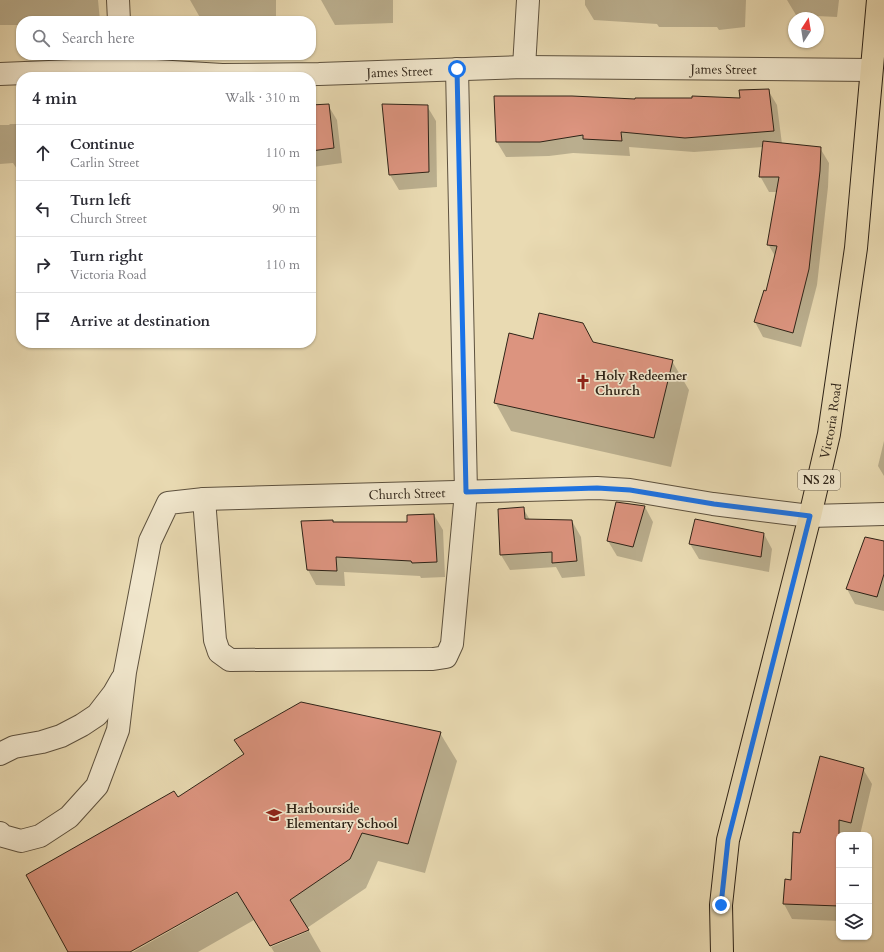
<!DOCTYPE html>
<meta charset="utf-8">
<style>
:root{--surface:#fff;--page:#f7f7f7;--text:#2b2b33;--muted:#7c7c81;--line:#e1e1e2}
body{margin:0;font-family:Cardo,serif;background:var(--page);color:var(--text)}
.controls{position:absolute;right:12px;bottom:12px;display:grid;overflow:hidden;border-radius:8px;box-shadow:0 1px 3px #0004}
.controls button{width:36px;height:36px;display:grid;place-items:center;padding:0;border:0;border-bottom:1px solid var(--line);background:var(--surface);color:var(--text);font:20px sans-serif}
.compass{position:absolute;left:788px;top:12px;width:36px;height:36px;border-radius:50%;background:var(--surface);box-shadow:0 1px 3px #0004;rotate:12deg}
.stop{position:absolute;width:12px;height:12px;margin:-9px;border:3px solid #1a73e8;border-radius:50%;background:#fff}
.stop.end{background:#1a73e8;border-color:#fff;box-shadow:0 1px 4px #0008}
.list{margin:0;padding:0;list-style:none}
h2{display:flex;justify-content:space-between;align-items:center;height:52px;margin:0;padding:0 16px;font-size:17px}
h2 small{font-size:13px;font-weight:400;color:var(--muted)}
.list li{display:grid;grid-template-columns:26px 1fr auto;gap:12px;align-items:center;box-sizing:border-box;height:56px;padding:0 16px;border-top:1px solid var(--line)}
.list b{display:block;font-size:15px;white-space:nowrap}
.list p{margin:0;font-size:13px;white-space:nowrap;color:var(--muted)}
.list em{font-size:13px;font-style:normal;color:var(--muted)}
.icon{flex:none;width:22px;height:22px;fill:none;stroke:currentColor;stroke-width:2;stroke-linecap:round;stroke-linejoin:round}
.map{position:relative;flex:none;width:884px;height:952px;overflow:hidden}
.search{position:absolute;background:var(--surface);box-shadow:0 1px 3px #0004;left:16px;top:16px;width:300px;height:44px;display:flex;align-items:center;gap:10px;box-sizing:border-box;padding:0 14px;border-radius:16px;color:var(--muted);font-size:15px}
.panel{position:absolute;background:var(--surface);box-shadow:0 1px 3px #0004;left:16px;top:72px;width:300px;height:276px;border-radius:16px}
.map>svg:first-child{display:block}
.shadow{fill:#0003}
.building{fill:#dc947f;stroke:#2e2317}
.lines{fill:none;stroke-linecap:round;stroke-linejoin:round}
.minor-casing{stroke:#5d513e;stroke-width:24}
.major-casing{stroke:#2e2317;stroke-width:24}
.minor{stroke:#f1e7cd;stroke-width:22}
.major{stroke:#e9dab2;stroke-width:22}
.route{stroke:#1a73e8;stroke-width:5}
.labels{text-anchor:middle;stroke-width:3.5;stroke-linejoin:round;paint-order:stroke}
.shield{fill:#f1e7cd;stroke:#685e4e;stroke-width:1}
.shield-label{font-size:12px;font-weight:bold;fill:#2e2317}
.street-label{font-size:13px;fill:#2e2317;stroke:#f1e7cd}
.poi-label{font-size:13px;font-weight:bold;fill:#2e2317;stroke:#f1e7cd;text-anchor:start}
</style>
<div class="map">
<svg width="884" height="952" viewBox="0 0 884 952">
<rect width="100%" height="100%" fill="#e9dab2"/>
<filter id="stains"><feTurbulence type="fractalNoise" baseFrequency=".005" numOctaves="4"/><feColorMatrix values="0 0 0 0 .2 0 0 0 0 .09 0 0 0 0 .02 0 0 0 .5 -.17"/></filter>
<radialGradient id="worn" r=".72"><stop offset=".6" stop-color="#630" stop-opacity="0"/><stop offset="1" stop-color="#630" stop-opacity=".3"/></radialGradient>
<path class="shadow" d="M 0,0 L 98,0 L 100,21 L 21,21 L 21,25 L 0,25 Z
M 190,0 L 276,0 L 276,21 L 202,21 Z
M 321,0 L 393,0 L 393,23 L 335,25 Z
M 585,0 L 746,0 L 745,27 L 719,30 L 717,27 L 659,27 L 657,24 L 594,20 L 585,5 Z
M 787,0 L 839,0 L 837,17 L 796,15 Z
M 768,90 L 777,105 L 782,144 L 820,148 L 829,163 L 828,187 L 817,285 L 801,347 L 763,337 L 755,322 L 767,292 L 775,256 L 768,244 L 777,192 L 769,192 L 760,176 L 763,147 L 694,152 L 629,147 L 630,156 L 573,153 L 549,156 L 506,157 L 497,142 L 636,100 L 741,99 Z
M 328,105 L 337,120 L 342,163 L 313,167 L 311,163 L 311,106 Z
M 427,106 L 436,121 L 437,187 L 399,190 L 390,175 Z
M 10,124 L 21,124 L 21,170 L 17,169 L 13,163 L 0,164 L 0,125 L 9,125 Z
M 534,340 L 672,361 L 689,390 L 671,467 L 511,431 L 495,402 Z
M 884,441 L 884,476 L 878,466 Z
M 617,503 L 645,507 L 653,522 L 642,562 L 617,556 L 608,541 Z
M 523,508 L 530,520 L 572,521 L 581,537 L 585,576 L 562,578 L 556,567 L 510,570 L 501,555 Z
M 434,515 L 443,530 L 445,577 L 421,578 L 420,576 L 344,572 L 345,586 L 316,585 L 308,570 L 333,521 L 334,523 L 409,524 Z
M 764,534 L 772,549 L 769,572 L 699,559 L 690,544 Z
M 884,542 L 884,611 L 855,604 L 847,589 Z
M 440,733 L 457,761 L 425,873 L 378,861 L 366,888 L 307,928 L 254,920 L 198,952 L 133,952 L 242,890 L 241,888 L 128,952 L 69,952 L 178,798 L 244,755 L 235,741 Z
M 863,769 L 872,784 L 860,835 L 839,835 L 839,921 L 792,919 L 784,904 L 792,881 L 801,834 Z
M 309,931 L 321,952 L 274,952 L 271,947 Z"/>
<path class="building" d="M 769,89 L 774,131 L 685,138 L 621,132 L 622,141 L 583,139 L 583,135 L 540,142 L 496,142 L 494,96 L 572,96 L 635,99 L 635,98 L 692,98 L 692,96 L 740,98 L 739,90 Z
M 329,104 L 334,148 L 311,151 L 311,105 Z
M 382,104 L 428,105 L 429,172 L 389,175 Z
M 763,141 L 821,147 L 820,171 L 809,269 L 793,333 L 754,322 L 764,290 L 766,291 L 777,246 L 767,245 L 779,177 L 759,177 Z
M 539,313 L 583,323 L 593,342 L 673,360 L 654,438 L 494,403 L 509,333 L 533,339 Z
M 616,502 L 645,506 L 633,547 L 607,541 Z
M 524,507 L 525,519 L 572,520 L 577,561 L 552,563 L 552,552 L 500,555 L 498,509 Z
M 434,514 L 437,562 L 412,563 L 411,561 L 336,557 L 337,571 L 307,570 L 301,521 L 333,520 L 333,522 L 407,522 L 407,515 Z
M 695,519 L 764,533 L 761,557 L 689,544 Z
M 865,537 L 884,541 L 884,574 L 877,597 L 846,589 Z
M 301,702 L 441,732 L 408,844 L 362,833 L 350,859 L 290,900 L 309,930 L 270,946 L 237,892 L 130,952 L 68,952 L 26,875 L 174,791 L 178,797 L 244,754 L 234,740 Z
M 820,756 L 864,768 L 851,823 L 839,820 L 839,906 L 783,904 L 785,879 L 791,880 L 793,832 L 800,833 Z"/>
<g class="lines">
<defs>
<g id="minor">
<path d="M 118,0 L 119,21"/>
<path d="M 524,67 L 528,0"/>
<path id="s1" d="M 0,74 L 122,69 L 222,75 L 319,74 L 524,67 L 871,70"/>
<path d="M 204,499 L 215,640 L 219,652 L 230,660 L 433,659 L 446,657 L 452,644 L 466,492 L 457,69"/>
<path d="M 0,754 L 14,747 L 42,742 L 61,736 L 82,725 L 97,715 L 114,693 L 122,679"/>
<path id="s2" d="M 0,833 L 3,836 L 21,841 L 40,836 L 69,817 L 97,786 L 118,730 L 125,672 L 150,541 L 168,503 L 204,499 L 597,488 L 630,490 L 713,504 L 810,516 L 884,514"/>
</g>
<g id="major">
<path id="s3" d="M 722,952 L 721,905 L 728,840 L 810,516 L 829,434 L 856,248 L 878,0"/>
</g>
</defs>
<use href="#minor" class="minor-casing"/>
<use href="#major" class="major-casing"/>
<use href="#minor" class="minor"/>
<use href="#major" class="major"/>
</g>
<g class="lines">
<path class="route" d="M 457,69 L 466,492 L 597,488 L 630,490 L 714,504 L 810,516 L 728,840 L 721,905"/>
</g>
<defs>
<symbol id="church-bare" viewBox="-9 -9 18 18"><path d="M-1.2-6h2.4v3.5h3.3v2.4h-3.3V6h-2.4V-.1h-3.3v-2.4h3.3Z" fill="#8f2418" stroke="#f1e7cd" stroke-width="2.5" paint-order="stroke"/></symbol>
<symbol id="school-bare" viewBox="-9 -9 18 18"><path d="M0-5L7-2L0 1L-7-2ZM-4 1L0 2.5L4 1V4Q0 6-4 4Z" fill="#8f2418" stroke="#f1e7cd" stroke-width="2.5" paint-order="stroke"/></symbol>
</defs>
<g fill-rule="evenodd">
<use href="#church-bare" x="572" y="371" width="22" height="22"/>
<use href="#school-bare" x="263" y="804" width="22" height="22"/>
</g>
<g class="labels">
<rect class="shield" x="798" y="470" width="42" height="20" rx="3"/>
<g class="shield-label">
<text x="819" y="484">NS 28</text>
</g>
<g class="street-label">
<text dy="5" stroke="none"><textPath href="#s1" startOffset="724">James Street</textPath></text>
<text dy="5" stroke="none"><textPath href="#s1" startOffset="400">James Street</textPath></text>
<text dy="5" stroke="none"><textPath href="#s3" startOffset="544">Victoria Road</textPath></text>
<text dy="5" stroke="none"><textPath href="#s2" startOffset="652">Church Street</textPath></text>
</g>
<g class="poi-label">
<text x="595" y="380">Holy Redeemer<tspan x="595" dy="15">Church</tspan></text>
<text x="286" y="813">Harbourside<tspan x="286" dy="15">Elementary School</tspan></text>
</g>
</g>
<rect width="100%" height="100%" filter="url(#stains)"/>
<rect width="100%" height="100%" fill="url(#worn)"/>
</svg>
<div class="controls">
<button>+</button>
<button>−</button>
<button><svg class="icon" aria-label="layers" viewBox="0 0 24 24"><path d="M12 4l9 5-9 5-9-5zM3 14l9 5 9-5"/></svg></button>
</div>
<svg class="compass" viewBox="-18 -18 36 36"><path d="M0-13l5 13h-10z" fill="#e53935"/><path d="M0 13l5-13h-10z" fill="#7c7c81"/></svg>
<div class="stop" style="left:457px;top:69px"></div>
<div class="stop end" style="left:721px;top:905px"></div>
<div class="search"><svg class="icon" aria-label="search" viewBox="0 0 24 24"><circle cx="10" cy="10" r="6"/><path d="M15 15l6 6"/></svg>Search here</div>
<section class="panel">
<h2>4 min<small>Walk · 310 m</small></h2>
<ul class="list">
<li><svg class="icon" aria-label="ahead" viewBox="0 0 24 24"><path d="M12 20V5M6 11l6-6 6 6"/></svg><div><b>Continue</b><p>Carlin Street</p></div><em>110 m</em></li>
<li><svg class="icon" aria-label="left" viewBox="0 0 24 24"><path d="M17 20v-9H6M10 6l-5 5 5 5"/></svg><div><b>Turn left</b><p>Church Street</p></div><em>90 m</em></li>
<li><svg class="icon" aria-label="right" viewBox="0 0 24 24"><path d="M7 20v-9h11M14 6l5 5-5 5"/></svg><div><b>Turn right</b><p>Victoria Road</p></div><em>110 m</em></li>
<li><svg class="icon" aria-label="arrive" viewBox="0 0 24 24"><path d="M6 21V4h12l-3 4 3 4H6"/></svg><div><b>Arrive at destination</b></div></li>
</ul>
</section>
</div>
